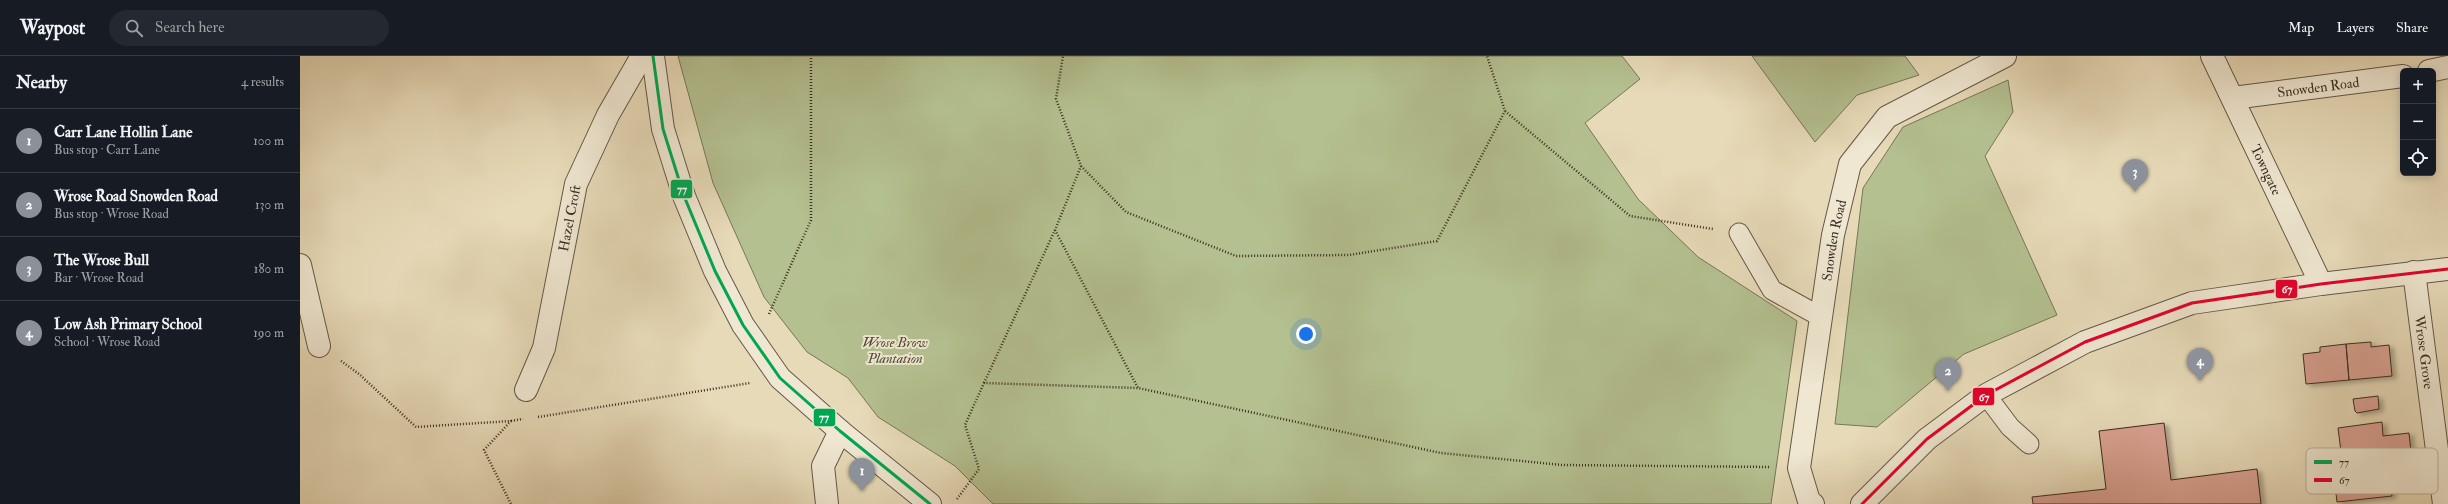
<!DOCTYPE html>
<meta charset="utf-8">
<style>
:root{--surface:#171b24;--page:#242831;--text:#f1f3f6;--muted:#9ea1a6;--line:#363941;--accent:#8c9099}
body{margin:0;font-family:"IM FELL Double Pica",serif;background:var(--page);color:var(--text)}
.controls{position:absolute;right:12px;top:12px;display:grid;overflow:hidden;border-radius:6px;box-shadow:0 2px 10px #0003}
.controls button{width:36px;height:36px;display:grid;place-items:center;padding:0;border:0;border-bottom:1px solid var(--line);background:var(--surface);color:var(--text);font:20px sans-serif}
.you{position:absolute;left:1006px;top:278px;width:14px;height:14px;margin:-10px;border:3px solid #fff;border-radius:50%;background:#1a73e8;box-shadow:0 0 0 6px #1a73e833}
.badge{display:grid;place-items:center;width:26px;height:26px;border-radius:50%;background:var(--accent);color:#fff;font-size:13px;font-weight:700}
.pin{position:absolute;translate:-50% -33px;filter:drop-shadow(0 1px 2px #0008)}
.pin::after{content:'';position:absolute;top:21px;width:14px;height:12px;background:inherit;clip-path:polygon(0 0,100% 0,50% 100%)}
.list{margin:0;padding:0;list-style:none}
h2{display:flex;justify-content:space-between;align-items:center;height:52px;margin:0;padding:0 16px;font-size:17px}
h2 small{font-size:13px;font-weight:400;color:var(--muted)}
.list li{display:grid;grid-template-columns:26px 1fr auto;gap:12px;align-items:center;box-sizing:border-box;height:64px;padding:0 16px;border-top:1px solid var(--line)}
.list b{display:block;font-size:15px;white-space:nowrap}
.list p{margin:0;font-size:13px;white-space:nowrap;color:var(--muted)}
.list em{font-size:13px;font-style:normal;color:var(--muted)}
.icon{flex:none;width:22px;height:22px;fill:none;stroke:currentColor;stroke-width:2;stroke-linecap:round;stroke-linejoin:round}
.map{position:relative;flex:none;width:2148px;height:448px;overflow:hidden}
header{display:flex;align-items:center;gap:24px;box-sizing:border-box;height:56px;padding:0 20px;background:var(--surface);border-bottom:1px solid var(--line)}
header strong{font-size:19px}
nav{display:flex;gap:22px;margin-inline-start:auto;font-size:14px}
.search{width:280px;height:36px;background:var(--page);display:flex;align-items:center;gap:10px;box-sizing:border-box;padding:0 14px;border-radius:22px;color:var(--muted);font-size:15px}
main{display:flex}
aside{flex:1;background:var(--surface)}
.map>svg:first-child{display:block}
.green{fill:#b4c090;stroke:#777658}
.building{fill:#d9a191;stroke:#3a2c21;filter:url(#shadow)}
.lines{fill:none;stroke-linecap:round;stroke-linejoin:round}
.service-casing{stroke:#655847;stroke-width:21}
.minor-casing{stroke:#655847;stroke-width:24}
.tertiary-casing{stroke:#655847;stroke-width:24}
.path{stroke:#3a2c21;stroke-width:2.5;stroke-dasharray:1 2;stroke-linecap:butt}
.service{stroke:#efe7d1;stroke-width:19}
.minor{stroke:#efe7d1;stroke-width:22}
.tertiary{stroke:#efe7d1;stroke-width:22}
.bus-1-casing{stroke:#efe7d1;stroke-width:6}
.bus-2-casing{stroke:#efe7d1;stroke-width:6}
.bus-1{stroke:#00a651;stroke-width:3}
.bus-2{stroke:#e4002b;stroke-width:3}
.labels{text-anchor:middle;stroke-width:4;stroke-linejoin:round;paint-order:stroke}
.street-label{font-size:14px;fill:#3a2c21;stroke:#efe7d1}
.park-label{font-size:14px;font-style:italic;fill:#524a37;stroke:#efe7d1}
.key{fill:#efe7d1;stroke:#b9af9c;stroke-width:1}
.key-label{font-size:11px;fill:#3a2c21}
.line-badge{stroke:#efe7d1;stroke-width:1.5}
.badge-label{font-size:11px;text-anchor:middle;font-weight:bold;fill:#fff}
</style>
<header>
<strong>Waypost</strong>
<div class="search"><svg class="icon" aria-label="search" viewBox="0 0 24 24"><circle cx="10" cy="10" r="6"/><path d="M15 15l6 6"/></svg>Search here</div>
<nav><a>Map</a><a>Layers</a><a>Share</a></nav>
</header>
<main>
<aside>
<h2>Nearby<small>4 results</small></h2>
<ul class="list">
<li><span class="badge">1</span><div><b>Carr Lane Hollin Lane</b><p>Bus stop · Carr Lane</p></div><em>100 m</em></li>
<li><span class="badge">2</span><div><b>Wrose Road Snowden Road</b><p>Bus stop · Wrose Road</p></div><em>130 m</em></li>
<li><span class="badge">3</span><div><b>The Wrose Bull</b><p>Bar · Wrose Road</p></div><em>180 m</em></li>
<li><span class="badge">4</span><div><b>Low Ash Primary School</b><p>School · Wrose Road</p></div><em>190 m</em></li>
</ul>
</aside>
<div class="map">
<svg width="2148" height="448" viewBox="0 0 2148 448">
<defs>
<filter id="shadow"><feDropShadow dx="4.5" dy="2.5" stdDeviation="2" flood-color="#0004"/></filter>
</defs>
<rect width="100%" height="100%" fill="#e7dab8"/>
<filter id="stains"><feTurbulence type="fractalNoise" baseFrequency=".005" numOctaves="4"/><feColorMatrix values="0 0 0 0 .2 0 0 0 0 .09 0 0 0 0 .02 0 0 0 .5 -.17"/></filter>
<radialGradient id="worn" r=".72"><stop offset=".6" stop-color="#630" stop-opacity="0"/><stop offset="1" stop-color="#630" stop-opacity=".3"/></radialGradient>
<path class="green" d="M 378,0 L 1322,0 L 1340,23 L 1285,67 L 1338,143 L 1398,201 L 1497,265 L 1471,448 L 693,448 L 655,410 L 578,361 L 548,322 L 507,296 L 464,241 L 413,127 Z
M 1452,0 L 1605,0 L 1619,19 L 1557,39 L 1515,86 Z
M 1708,24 L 1713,56 L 1685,100 L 1757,259 L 1664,298 L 1577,371 L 1535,368 L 1563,132 L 1603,71 Z"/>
<path class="building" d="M 2071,286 L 2071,291 L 2089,289 L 2092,320 L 2049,324 L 2046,288 Z
M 2046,288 L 2049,324 L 2006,328 L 2003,298 L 2020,296 L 2020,291 Z
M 2078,340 L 2079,353 L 2057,357 L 2055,355 L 2053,343 Z
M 2082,366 L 2083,380 L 2109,377 L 2111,396 L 2092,399 L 2093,406 L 2043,411 L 2038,372 Z
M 1864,367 L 1871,424 L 1957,413 L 1961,448 L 1733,448 L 1732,441 L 1806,433 L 1799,375 Z
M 2093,406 L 2095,418 L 2089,419 L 2092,440 L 2037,446 L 2033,413 Z"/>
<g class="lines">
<defs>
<path id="service" d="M 1439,177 L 1472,234 L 1521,261
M 1686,339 L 1710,371 L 1729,388"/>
<g id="minor">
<path id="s1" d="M 1912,0 L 2021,228"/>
<path d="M 2129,15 L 2148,11"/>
<path id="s2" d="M 1933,42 L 2103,20"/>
<path d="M 0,209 L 19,290"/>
<path id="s3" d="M 2114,216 L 2144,448"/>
<path id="s4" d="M 226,334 L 244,292 L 276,128 L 308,59 L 342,0"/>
<path d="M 527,448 L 523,410 L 540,375"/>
<path id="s5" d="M 1513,448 L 1509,445 L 1499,412 L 1533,179 L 1550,108 L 1587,61 L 1705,0"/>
</g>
<path id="tertiary" d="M 353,0 L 363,73 L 384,140 L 415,215 L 443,269 L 480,322 L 540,375 L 630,448
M 1562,448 L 1627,383 L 1686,339 L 1785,286 L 1892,247 L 2021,228 L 2148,213"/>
</defs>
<use href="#service" class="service-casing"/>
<use href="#minor" class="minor-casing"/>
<use href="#tertiary" class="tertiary-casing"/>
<path class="path" d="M 1205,55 L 1330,160 L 1413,173
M 781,110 L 826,156 L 936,200 L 1049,199 L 1137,185 L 1205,55 L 1187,0
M 755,174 L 838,332
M 469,258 L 511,164 L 511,0
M 41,305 L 59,318 L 116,371 L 211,365 L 184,394 L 211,448
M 684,327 L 755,174 L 781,110 L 756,43 L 763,0
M 238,361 L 450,327
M 211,365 L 223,363
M 657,443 L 679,413 L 665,369 L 684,327 L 838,332 L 1141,397 L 1262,409 L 1471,411"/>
<use href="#service" class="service"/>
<use href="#minor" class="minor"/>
<use href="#tertiary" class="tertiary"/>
<defs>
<path id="bus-1" d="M 353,0 L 363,73 L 384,140 L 415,215 L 443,269 L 480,322 L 540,375 L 630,448"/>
<path id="bus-2" d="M 1562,448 L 1627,383 L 1686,339 L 1785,286 L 1892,247 L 2021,228 L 2148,213"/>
</defs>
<use href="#bus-1" class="bus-1-casing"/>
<use href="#bus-2" class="bus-2-casing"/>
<use href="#bus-1" class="bus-1"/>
<use href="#bus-2" class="bus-2"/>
</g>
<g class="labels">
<g class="street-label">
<text dy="5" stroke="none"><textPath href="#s2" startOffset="86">Snowden Road</textPath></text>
<text dy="5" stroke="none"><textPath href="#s1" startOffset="126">Towngate</textPath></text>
<text dy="5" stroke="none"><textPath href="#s4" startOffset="178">Hazel Croft</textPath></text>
<text dy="5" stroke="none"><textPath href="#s5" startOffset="270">Snowden Road</textPath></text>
<text dy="5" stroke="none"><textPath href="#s3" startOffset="81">Wrose Grove</textPath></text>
</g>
<g class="park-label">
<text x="595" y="291">Wrose Brow<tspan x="595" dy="16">Plantation</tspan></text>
</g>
</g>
<rect x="2006" y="392" width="132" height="46" rx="6" class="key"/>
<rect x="2014" y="404" width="18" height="4" fill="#00a651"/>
<rect x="2014" y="422" width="18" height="4" fill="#e4002b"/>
<g class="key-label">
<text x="2039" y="410">77</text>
<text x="2039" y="428">67</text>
</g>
<g class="line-badge">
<rect x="370" y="123" width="23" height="20" rx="4" fill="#00a651"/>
<rect x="1975" y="223" width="23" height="20" rx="4" fill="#e4002b"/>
<rect x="1672" y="331" width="23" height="19" rx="4" fill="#e4002b"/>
<rect x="513" y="352" width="23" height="19" rx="4" fill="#00a651"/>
</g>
<g class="badge-label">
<text x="382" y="137">77</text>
<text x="1987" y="237">67</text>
<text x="1684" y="345">67</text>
<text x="524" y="365">77</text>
</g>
<rect width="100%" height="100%" filter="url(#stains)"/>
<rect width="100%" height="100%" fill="url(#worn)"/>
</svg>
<div class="controls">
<button>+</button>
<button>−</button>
<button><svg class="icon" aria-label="locate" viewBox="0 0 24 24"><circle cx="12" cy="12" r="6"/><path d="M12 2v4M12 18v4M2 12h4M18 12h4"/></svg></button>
</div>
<div class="you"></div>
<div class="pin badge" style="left:562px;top:435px">1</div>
<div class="pin badge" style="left:1648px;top:335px">2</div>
<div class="pin badge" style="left:1835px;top:136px">3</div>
<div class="pin badge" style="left:1900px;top:325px">4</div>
</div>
</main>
